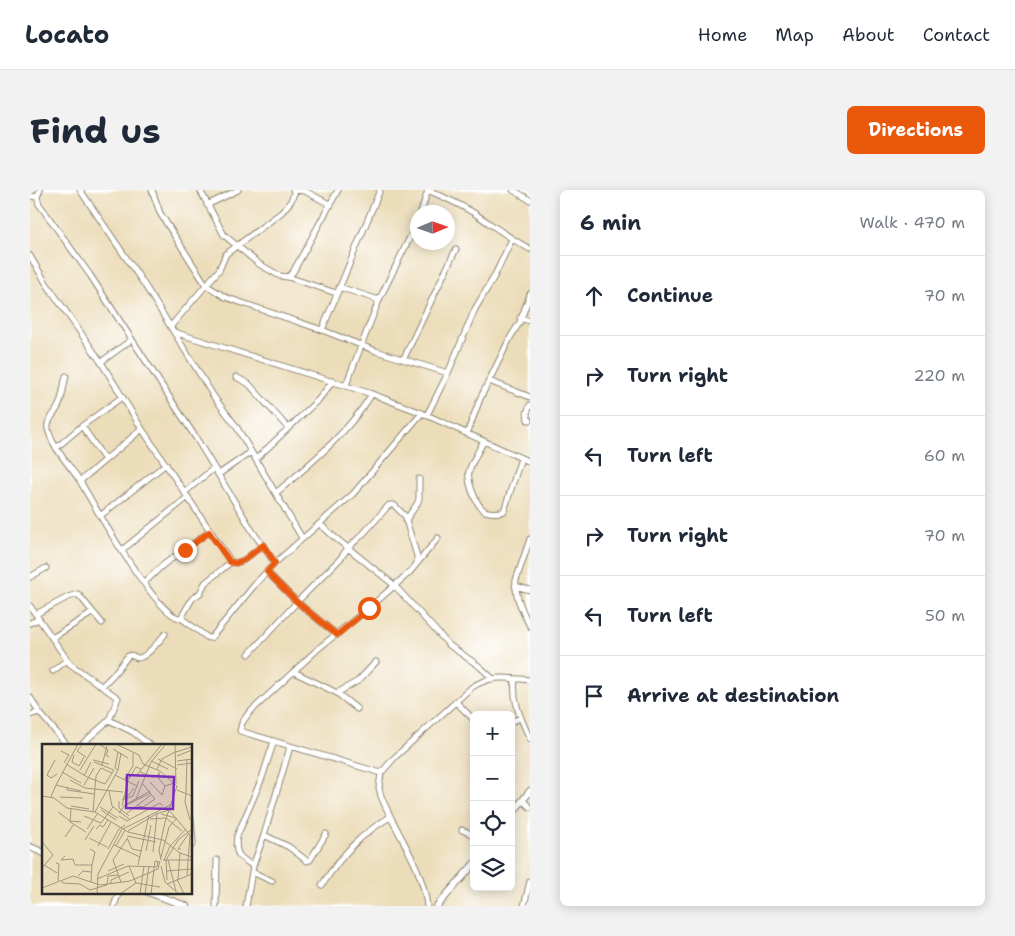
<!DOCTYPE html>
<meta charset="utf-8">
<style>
:root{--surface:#fff;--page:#f2f2f3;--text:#1f2937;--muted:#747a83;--line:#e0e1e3;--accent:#ea580c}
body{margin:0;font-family:"Shantell Sans",sans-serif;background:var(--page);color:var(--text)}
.controls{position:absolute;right:15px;bottom:15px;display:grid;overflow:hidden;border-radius:8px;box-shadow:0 2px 12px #0003}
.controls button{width:45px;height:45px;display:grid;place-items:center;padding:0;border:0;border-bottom:1px solid var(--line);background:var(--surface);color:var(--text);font:25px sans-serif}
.compass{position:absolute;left:380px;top:15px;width:45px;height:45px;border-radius:50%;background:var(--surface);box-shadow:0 2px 12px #0003;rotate:88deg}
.stop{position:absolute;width:15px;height:15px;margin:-11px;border:4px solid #ea580c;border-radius:50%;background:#fff}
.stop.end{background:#ea580c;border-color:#fff;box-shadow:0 1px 5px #0008}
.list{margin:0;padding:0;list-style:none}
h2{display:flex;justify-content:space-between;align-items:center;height:65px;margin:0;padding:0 20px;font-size:21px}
h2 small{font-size:16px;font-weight:400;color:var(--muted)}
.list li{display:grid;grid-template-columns:32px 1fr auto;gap:15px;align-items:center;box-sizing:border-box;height:80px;padding:0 20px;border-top:1px solid var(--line)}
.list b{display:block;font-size:19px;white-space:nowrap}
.list em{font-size:16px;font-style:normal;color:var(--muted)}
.icon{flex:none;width:28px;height:28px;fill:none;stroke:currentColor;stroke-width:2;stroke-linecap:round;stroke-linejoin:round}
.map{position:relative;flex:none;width:500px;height:716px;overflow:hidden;border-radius:8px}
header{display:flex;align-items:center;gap:30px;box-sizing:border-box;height:70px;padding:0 25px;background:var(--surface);border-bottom:1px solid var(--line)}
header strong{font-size:24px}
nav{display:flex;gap:28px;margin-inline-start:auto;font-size:18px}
.intro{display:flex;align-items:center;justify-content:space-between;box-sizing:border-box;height:120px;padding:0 30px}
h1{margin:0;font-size:35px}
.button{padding:12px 22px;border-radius:8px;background:var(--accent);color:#fff;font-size:18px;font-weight:700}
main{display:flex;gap:30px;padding:0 30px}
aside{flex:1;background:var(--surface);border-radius:8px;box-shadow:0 2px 12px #0003}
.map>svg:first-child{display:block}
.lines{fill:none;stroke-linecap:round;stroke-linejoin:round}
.minor-casing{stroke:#8c8472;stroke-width:7}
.major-casing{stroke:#8c8472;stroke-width:8}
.minor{stroke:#fff;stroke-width:5}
.major{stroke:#fff;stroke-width:6}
.route{stroke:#ea580c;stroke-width:6}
.inset-road{fill:none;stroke:#9f9681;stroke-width:1}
.view{fill:#7b2cbf;fill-opacity:0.15;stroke:#7b2cbf;stroke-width:2.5}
.inset-edge{fill:none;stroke:#2b2b2b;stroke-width:2.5}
</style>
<header>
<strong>Locato</strong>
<nav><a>Home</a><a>Map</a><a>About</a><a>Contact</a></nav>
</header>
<div class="intro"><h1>Find us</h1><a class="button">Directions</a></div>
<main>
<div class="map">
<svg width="500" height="716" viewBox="0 0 500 716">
<rect width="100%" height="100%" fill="#fff"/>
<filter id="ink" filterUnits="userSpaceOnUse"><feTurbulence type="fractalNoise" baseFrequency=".02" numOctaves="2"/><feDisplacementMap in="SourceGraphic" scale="10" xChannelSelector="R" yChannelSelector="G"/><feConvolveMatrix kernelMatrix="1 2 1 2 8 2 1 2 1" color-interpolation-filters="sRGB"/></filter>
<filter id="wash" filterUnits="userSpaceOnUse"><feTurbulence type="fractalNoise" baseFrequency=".0096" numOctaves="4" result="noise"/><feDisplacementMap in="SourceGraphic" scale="20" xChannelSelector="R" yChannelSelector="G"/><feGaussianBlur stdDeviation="1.12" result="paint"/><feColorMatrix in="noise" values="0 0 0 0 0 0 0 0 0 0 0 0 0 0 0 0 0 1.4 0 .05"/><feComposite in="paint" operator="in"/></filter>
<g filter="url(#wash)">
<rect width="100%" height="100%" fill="#ecddba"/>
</g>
<g filter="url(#ink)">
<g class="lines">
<defs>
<path id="minor" d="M 10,0 L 7,7 L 9,14 L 60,85 L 166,248 L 223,342 L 245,373
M 50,0 L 114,94 L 184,207 L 206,236 L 272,348
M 122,0 L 130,23 L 176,95 L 195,107 L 292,140 L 346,161 L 418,183
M 170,0 L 194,45 L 229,74 L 250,86 L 258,87 L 306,103
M 263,0 L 275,1 L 301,15
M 398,0 C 415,8 432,15 447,25 C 465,37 481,49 500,59
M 483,0 L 500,10
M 0,6 L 7,7
M 177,15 L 208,0
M 391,22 L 398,0
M 0,66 L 16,93 L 71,172 L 112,239 L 201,372
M 258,87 L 263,82 L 308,0
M 309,97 L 349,110
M 490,128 L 500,131
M 141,136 L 189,80 L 196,64 L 252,22 L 261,11 L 265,1
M 292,140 L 350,0
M 144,142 L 342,204 L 392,223 L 500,272
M 374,168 L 426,59
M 71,172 L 101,150
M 36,186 C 33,196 33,210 27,219 C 24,225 16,231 18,239 C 23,259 39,274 50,291 C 62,312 129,431 151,428 L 178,448 L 181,448 L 227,392 L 245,373 L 323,304 L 392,223
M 206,187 L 219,194 L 258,238
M 459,191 L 500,207
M 316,195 L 349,110 L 388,31
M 500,215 L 497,223 L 498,230 L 500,230
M 397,225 L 418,183 L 445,119 L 464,87 L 482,49
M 52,236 L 75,270
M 437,244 L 450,209 L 480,148 L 490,132 L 500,104
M 453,252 C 449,261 442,271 439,281 C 437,291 446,316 455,321 C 460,323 470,323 474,321 L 491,268
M 26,258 L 52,236 L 92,207
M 226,269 L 289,209 L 303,191
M 189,284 L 221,262
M 50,291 L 112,239
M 155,302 L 184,278
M 246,303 C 281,273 317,244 342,204
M 70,326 L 136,274
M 290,334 L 303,346 L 364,395 L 419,455 L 449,476 L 461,487
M 500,349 L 486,390 C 484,405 493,423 500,436
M 92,360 L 158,307
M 387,371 L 387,366 L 376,330 L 387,314 L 389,309 L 389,289
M 237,382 L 267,412 L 307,445
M 0,387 L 16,378
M 114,393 L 133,375 L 179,342
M 485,396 L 500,400
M 0,416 L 40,474 L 88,508 L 79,530 L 51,555
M 6,424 L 38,407 L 48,404 L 72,433
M 151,428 L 162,409 L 170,403 L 175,393 L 201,372 L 206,373 L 214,370 L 233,355
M 0,433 L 9,429
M 22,448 L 62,423
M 219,464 L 267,412 L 310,369 L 318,358 L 333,344 L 359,315 L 364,315 L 376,327
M 23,481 L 37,470
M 264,482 L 307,503 L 327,519
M 485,489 C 482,511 491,529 500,549
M 72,496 L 83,485 L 98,466 L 101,465 C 101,465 107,468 108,468 C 116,468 130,450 135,444
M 307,503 L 328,491 L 346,472
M 0,507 L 9,522 L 37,555
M 426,512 L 444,530
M 0,525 L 9,522
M 79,530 L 103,542 L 120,555
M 481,532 L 490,528
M 351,583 L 210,541 L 212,533 L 218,524 L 289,458 L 339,418 L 380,382 L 408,348
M 493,611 L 500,617
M 161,629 L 163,653 L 161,656
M 432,640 L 444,645
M 234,645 L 259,657 L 277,671 L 280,670 L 296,644
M 223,676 C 209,667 204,664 207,646 L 232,588 L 244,551
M 222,682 L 242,691
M 292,695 C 312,665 329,645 360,627
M 84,716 L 89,702
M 186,716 L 187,670
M 216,716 L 223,676 L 234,645 L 260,557
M 397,716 C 392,674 366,644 351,606 L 349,598 L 351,583 L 364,568 L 442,497 C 463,484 476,488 500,490
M 494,716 L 500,691"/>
<path id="major" d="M 481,625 L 500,601
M 0,657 L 14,663
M 118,702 L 156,716
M 407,716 L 444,674"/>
</defs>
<use href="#minor" class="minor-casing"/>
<use href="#major" class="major-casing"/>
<use href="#minor" class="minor"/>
<use href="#major" class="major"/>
</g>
</g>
<g class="lines" filter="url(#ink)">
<path class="route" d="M 155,360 L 179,342 L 200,372 L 206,373 L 214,370 L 233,355 L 245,373 L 237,382 L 267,412 L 307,445 L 339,418"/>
</g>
<g transform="translate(12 554)">
<rect width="150" height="150" fill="#ecddba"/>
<path class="inset-road" d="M 57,0 L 66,6 L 64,11 L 67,13M 74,0 L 97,11 L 101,20 L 118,27 L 135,42 L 123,78 L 117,106 L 119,116M 133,0 L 134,40M 39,2 L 35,7 L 44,13M 71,5 L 86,14M 19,7 L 27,11 L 22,19M 76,8 L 73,24 L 76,26M 134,8 L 150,3M 32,11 L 30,18 L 37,22 L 42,13M 135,12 L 150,6M 116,15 L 135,25M 13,16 L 5,31 L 9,34 L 15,30M 51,16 L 67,20M 109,17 L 126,25M 135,17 L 150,15M 52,18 L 72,26 L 63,40M 24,20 L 45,33M 60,21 L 65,2M 135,21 L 150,19M 115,25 L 120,15 L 133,8M 38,26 L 54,0M 20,28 L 39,39M 98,28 L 111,33 L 118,30M 117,28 L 117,35 L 123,42 L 132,39M 73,31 L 95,42M 42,32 L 49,18M 94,32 L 120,0M 45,33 L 63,40M 28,36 L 43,44 L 81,48M 82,36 L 91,22 L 91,9M 108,38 L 120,51 L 123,42M 100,39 L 113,55M 14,41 L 36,0M 42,41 L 52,24M 26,43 L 25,46 L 52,50M 135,46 L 150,52M 67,47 L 70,62 L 87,75M 144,49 L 145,15M 144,49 L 143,58 L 148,76M 0,52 L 12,54 L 25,64 L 53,68 L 86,88 L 121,96 L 138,109 L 150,113M 9,53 L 14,41 L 39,47M 18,53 L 41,54M 81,54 L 87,51 L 92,44M 94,55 L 109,18 L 124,0M 80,56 L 91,52 L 97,37M 77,57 L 77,64 L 87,72M 29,62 L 47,65M 80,62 L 86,36 L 94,23 L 99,25M 82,62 L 109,49M 96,62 L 101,63 L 113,55M 58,63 L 76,74M 29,65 L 28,78 L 44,88M 59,66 L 74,76M 127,66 L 148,91 L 145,131M 51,67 L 54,32 L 59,24 L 70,29M 16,68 L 28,77 L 39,78M 53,68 L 76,26 L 79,9M 77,69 L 83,61 L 108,47M 84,70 L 109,51M 119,70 L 134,74M 42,72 L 59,79 L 71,63M 77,72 L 85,77 L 118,59 L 121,62M 108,75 L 124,74 L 140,87M 45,85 L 56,69M 54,85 L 58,81 L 61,83 L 66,76M 81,85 L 130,60M 86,87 L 114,70 L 127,66M 85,92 L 114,98M 23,93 L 32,80M 47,94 L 65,103M 85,94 L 90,105 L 100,107M 43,96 L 52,82M 72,101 L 98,113M 56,102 L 69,78M 74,102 L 83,86M 48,105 L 53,108 L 50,121M 66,105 L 77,85 L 83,81M 139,105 L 136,105 L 147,89M 104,107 L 109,81M 111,108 L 115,70M 23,112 L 19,116 L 31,115 L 33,121 L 50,121 L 49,138M 119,113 L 127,83 L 135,74M 121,116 L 150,116M 122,116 L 128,102 L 144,85M 124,116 L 125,136M 124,116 L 136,96 L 150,85M 126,116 L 134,147M 14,119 L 17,120 L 16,137M 2,121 L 15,129M 96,121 L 107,71M 87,122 L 94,139 L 118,143M 119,122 L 123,138 L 137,150M 0,124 L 11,111 L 1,99M 66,127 L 82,120M 124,127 L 150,125M 36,132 L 41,127 L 49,128M 55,135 L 86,122 L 115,123 L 116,117M 135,135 L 142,150M 136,135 L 138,109M 20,137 L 21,139 L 38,140 L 48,146 L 65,141 L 66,132 L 76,131M 79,138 L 71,116 L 85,95M 69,140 L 69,136 L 87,128M 125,140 L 150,130M 0,144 L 31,132 L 58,141 L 88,137 L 116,125 L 118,117M 55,150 L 56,130 L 80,85M 78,150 L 94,139M 98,150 L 102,122M 103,150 L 107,122M 109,150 L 113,117 L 117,118"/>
<path class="view" d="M 85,31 L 132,33 L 131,65 L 84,64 Z"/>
<rect width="150" height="150" class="inset-edge"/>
</g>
</svg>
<div class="controls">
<button>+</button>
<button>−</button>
<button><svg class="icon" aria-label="locate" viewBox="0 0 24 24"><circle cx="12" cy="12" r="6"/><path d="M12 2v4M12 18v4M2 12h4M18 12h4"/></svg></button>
<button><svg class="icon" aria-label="layers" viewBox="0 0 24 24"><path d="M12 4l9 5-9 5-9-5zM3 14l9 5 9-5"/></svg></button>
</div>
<svg class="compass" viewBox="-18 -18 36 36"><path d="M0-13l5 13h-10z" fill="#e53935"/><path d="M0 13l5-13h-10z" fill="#747a83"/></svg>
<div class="stop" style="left:339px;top:418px"></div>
<div class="stop end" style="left:155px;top:360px"></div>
</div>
<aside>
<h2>6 min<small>Walk · 470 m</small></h2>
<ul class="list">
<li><svg class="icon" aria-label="ahead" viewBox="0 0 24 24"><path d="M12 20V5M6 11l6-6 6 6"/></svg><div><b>Continue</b></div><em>70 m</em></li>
<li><svg class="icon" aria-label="right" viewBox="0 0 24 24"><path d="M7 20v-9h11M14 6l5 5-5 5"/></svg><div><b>Turn right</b></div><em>220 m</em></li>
<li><svg class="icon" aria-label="left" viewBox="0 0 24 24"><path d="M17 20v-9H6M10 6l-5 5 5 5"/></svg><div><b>Turn left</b></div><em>60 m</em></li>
<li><svg class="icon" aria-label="right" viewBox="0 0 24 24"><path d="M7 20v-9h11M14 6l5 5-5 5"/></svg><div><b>Turn right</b></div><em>70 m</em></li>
<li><svg class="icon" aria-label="left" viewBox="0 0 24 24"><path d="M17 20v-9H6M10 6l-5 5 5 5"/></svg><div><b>Turn left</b></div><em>50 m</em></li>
<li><svg class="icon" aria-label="arrive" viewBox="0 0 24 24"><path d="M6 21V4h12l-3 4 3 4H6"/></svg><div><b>Arrive at destination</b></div></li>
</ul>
</aside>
</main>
